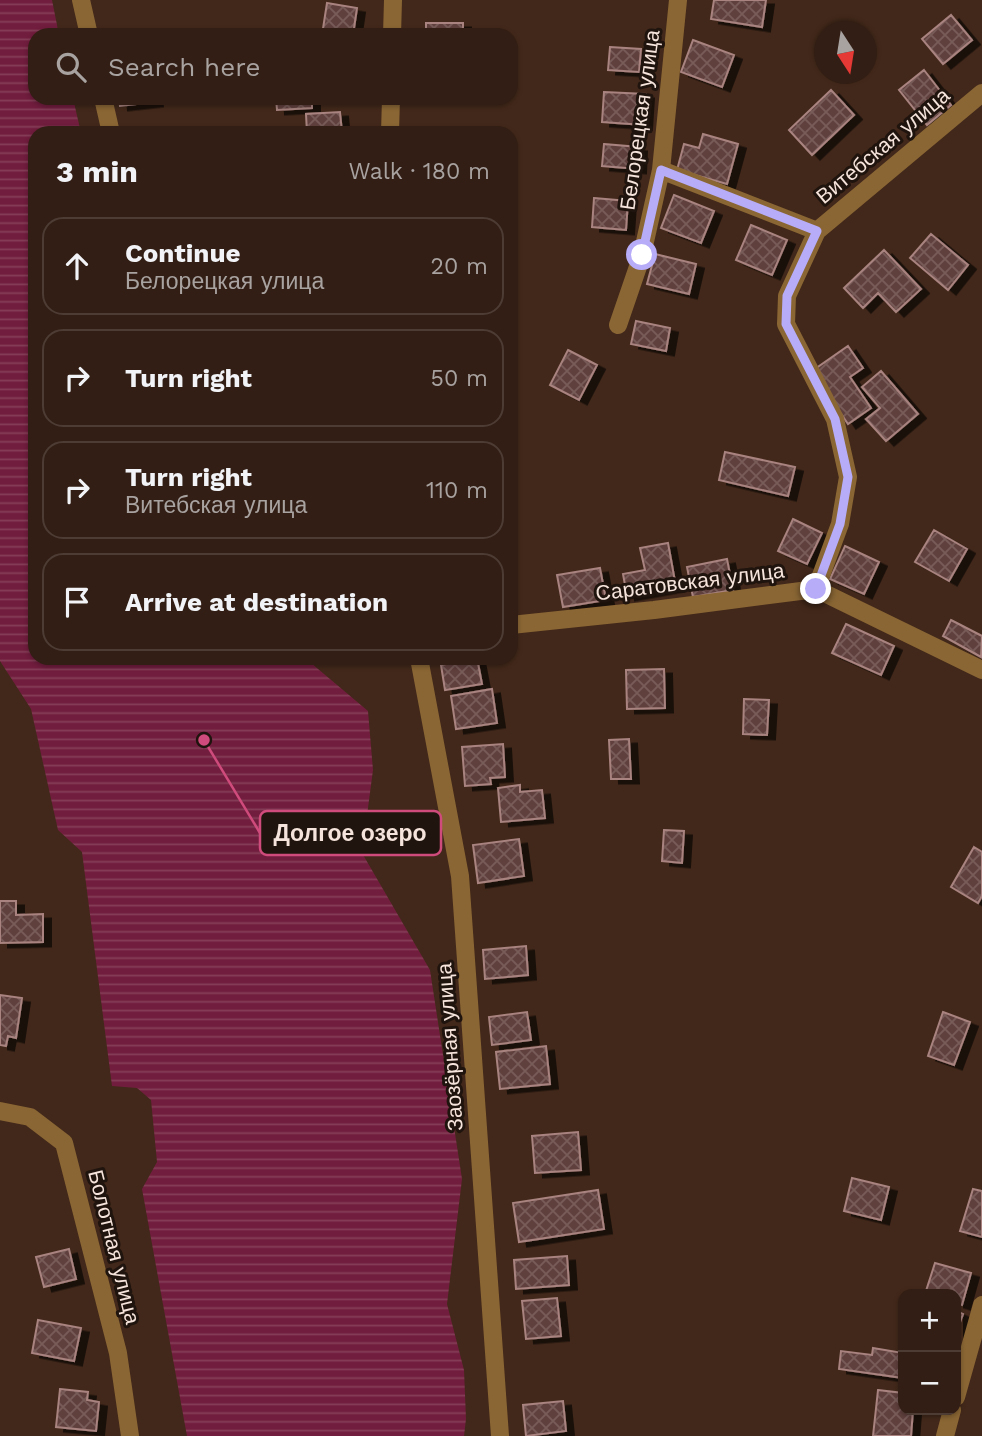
<!DOCTYPE html>
<meta charset="utf-8">
<style>
:root{--surface:#321e14;--page:#3d2b22;--text:#f1f3f6;--muted:#a8a2a0;--line:#4d3c34}
body{margin:0;font-family:"Work Sans",sans-serif;background:var(--page);color:var(--text)}
.controls{position:absolute;right:21px;bottom:21px;display:grid;overflow:hidden;border-radius:14px;box-shadow:0 2px 5px #0004}
.controls button{width:63px;height:63px;display:grid;place-items:center;padding:0;border:0;border-bottom:2px solid var(--line);background:var(--surface);color:var(--text);font:35px sans-serif}
.compass{position:absolute;left:814px;top:21px;width:63px;height:63px;border-radius:50%;background:var(--surface);box-shadow:0 2px 5px #0004;rotate:168deg}
.stop{position:absolute;width:21px;height:21px;margin:-16px;border:5px solid #b6acf8;border-radius:50%;background:#fff}
.stop.end{background:#b6acf8;border-color:#fff;box-shadow:0 2px 7px #0008}
.list{margin:0;padding:0;list-style:none}
h2{display:flex;justify-content:space-between;align-items:center;height:91px;margin:0;padding:0 28px;font-size:30px}
h2 small{font-size:23px;font-weight:400;color:var(--muted)}
.list li{display:grid;grid-template-columns:46px 1fr auto;gap:21px;align-items:center;box-sizing:border-box;height:98px;margin:0 14px 14px;padding:0 14px;border:2px solid var(--line);border-radius:21px}
.list b{display:block;font-size:26px;white-space:nowrap}
.list p{margin:0;font-size:23px;white-space:nowrap;color:var(--muted)}
.list em{font-size:23px;font-style:normal;color:var(--muted)}
.icon{flex:none;width:38px;height:38px;fill:none;stroke:currentColor;stroke-width:2;stroke-linecap:round;stroke-linejoin:round}
.map{position:relative;flex:none;width:982px;height:1436px;overflow:hidden}
.search{position:absolute;background:var(--surface);box-shadow:0 2px 5px #0004;left:28px;top:28px;width:490px;height:77px;display:flex;align-items:center;gap:18px;box-sizing:border-box;padding:0 24px;border-radius:21px;color:var(--muted);font-size:26px}
.panel{position:absolute;background:var(--surface);box-shadow:0 2px 5px #0004;left:28px;top:126px;width:490px;height:539px;border-radius:21px}
.map>svg:first-child{display:block}
.water{fill:url(#water-rules)}
.building{fill:url(#building-cross-hatch);stroke:#a8837f;stroke-width:2;filter:url(#shadow)}
.lines{fill:none;stroke-linecap:round;stroke-linejoin:round}
.minor{stroke:#8a6634;stroke-width:18}
.route{stroke:#b6acf8;stroke-width:9}
.labels{text-anchor:middle;stroke-width:6;stroke-linejoin:round;paint-order:stroke}
.street-label{font-size:21px;fill:#f5e4db;stroke:#20140e}
.leader{fill:none;stroke:#cf4b7b;stroke-width:2.5}
.callout-dot{fill:#cf4b7b;stroke:#20140e;stroke-width:2.5}
.callout{fill:#20140e;stroke:#cf4b7b;stroke-width:2.5}
.callout-label{font-size:23px;text-anchor:middle;font-weight:bold;fill:#f5e4db}
</style>
<div class="map">
<svg width="982" height="1436" viewBox="0 0 982 1436">
<defs>
<pattern id="water-rules" width="6" height="5" patternUnits="userSpaceOnUse" patternTransform="scale(1.75)"><rect width="6" height="5" fill="#711d3d"/><path d="M0 2.5h6" fill="none" stroke="#863e58"/></pattern>
<pattern id="building-cross-hatch" width="8" height="8" patternUnits="userSpaceOnUse" patternTransform="scale(1.75)"><rect width="8" height="8" fill="#61413e"/><path d="M0 0l8 8M0 8l8-8" fill="none" stroke="#785c59"/></pattern>
<filter id="shadow"><feDropShadow dx="8" dy="4.5" stdDeviation="0" flood-color="#0009"/></filter>
</defs>
<rect width="100%" height="100%" fill="#42281a"/>
<path class="water" d="M 0,0 L 52,0 L 59,35 L 35,35 L 35,98 L 73,98 L 81,133 L 35,133 L 35,658 L 305,658 L 368,711 L 373,770 L 362,853 L 430,970 L 462,1179 L 447,1304 L 464,1370 L 466,1419 L 464,1436 L 187,1436 L 142,1189 L 157,1162 L 151,1100 L 137,1088 L 112,1086 L 82,852 L 58,830 L 31,709 L 0,661 Z"/>
<path class="building" d="M 714,0 L 766,0 L 762,27 L 711,19 Z
M 327,3 L 357,8 L 353,35 L 322,35 Z
M 951,15 L 972,40 L 943,64 L 922,39 Z
M 426,23 L 463,23 L 463,35 L 426,35 Z
M 693,40 L 734,55 L 722,87 L 681,72 Z
M 610,47 L 641,49 L 639,72 L 608,70 Z
M 924,70 L 951,105 L 927,125 L 899,90 Z
M 831,90 L 854,115 L 812,155 L 789,130 Z
M 604,92 L 646,94 L 644,125 L 602,122 Z
M 119,98 L 154,98 L 155,102 L 120,106 Z
M 276,98 L 312,98 L 312,108 L 277,110 Z
M 340,112 L 342,133 L 307,133 L 306,114 Z
M 703,134 L 738,144 L 727,184 L 677,170 L 684,144 L 699,148 Z
M 604,144 L 639,147 L 638,169 L 602,166 Z
M 674,195 L 714,211 L 701,243 L 661,228 Z
M 594,198 L 628,201 L 626,230 L 592,227 Z
M 751,225 L 787,240 L 772,275 L 736,260 Z
M 931,234 L 968,265 L 948,290 L 910,258 Z
M 884,250 L 921,289 L 896,312 L 878,293 L 863,308 L 844,288 Z
M 655,254 L 696,264 L 689,294 L 647,284 Z
M 636,321 L 670,328 L 666,351 L 631,344 Z
M 848,346 L 863,368 L 850,377 L 871,408 L 848,424 L 812,371 Z
M 568,350 L 597,365 L 579,400 L 550,385 Z
M 881,371 L 918,414 L 886,441 L 866,419 L 880,408 L 862,387 Z
M 725,452 L 795,467 L 788,496 L 719,480 Z
M 793,519 L 822,533 L 807,564 L 778,551 Z
M 934,530 L 967,549 L 949,581 L 915,562 Z
M 668,543 L 676,587 L 627,596 L 623,574 L 645,570 L 640,548 Z
M 845,546 L 879,562 L 864,594 L 830,579 Z
M 727,559 L 733,590 L 693,597 L 687,567 Z
M 600,568 L 606,600 L 563,607 L 557,575 Z
M 951,620 L 982,636 L 981,657 L 943,636 Z
M 846,624 L 894,646 L 881,675 L 832,653 Z
M 456,658 L 477,658 L 482,684 L 445,690 L 441,665 L 457,662 Z
M 664,669 L 665,708 L 627,709 L 626,670 Z
M 492,689 L 497,723 L 456,729 L 451,696 Z
M 744,699 L 769,700 L 767,735 L 743,734 Z
M 629,739 L 631,779 L 611,779 L 609,740 Z
M 503,744 L 505,777 L 490,778 L 491,784 L 465,786 L 462,747 Z
M 520,785 L 520,792 L 542,790 L 545,818 L 501,822 L 498,788 Z
M 664,830 L 684,831 L 682,863 L 662,861 Z
M 519,839 L 524,876 L 478,883 L 473,845 Z
M 974,847 L 982,852 L 982,896 L 978,903 L 951,887 Z
M 0,901 L 16,901 L 16,915 L 43,914 L 43,942 L 0,943 Z
M 526,946 L 528,975 L 485,979 L 483,950 Z
M 0,995 L 22,998 L 16,1038 L 8,1036 L 6,1046 L 0,1045 Z
M 527,1012 L 531,1040 L 492,1045 L 489,1017 Z
M 943,1012 L 970,1022 L 954,1065 L 928,1056 Z
M 546,1046 L 550,1084 L 500,1089 L 496,1052 Z
M 578,1132 L 581,1170 L 535,1173 L 532,1136 Z
M 852,1178 L 889,1187 L 881,1220 L 844,1211 Z
M 973,1189 L 982,1191 L 982,1237 L 960,1231 Z
M 598,1190 L 604,1229 L 519,1242 L 513,1203 Z
M 69,1249 L 76,1279 L 44,1287 L 36,1257 Z
M 567,1256 L 569,1285 L 516,1289 L 514,1260 Z
M 935,1263 L 971,1273 L 962,1305 L 956,1303 L 956,1294 L 925,1294 Z
M 557,1298 L 561,1336 L 526,1339 L 522,1301 Z
M 956,1311 L 963,1314 L 956,1334 Z
M 38,1320 L 81,1328 L 74,1361 L 32,1353 Z
M 873,1348 L 903,1353 L 903,1378 L 839,1369 L 841,1351 L 872,1355 Z
M 60,1389 L 88,1392 L 87,1400 L 99,1402 L 96,1431 L 56,1427 Z
M 878,1390 L 903,1393 L 903,1410 L 913,1410 L 911,1436 L 873,1436 Z
M 563,1401 L 566,1431 L 526,1436 L 523,1405 Z"/>
<g class="lines">
<path class="minor" d="M 81,0 L 89,35
M 392,35 L 393,0
M 103,98 L 111,133
M 390,133 L 391,98
M 661,170 L 817,231
M 618,325 L 642,255 L 661,170 L 678,0
M 816,589 L 840,524 L 848,477 L 835,419 L 786,324 L 787,296 L 817,231 L 982,93
M 511,625 L 654,610 L 816,589 L 982,670
M 419,658 L 460,876 L 500,1436
M 0,1111 L 30,1117 L 64,1143 L 118,1353 L 130,1436
M 956,1397 L 982,1305
M 945,1436 L 952,1410"/>
</g>
<g class="lines">
<path class="route" d="M 642,255 L 661,170 L 817,231 L 787,296 L 786,324 L 835,419 L 848,477 L 840,524 L 816,589"/>
</g>
<g class="labels">
<g class="street-label">
<text transform="translate(640 120) rotate(-82)" y="7">Белорецкая улица</text>
<text transform="translate(883 146) rotate(-40)" y="7">Витебская улица</text>
<text transform="translate(690 582) rotate(-7)" y="7">Саратовская улица</text>
<text transform="translate(450 1047) rotate(-94)" y="7">Заозёрная улица</text>
<text transform="translate(114 1247) rotate(76)" y="7">Болотная улица</text>
</g>
</g>
<path class="leader" d="M204 740L260 833"/>
<circle class="callout-dot" cx="204" cy="740" r="7"/>
<rect class="callout" x="260" y="811" width="181" height="44" rx="7"/>
<g class="callout-label">
<text x="350" y="841">Долгое озеро</text>
</g>
</svg>
<div class="controls">
<button>+</button>
<button>−</button>
</div>
<svg class="compass" viewBox="-18 -18 36 36"><path d="M0-13l5 13h-10z" fill="#e53935"/><path d="M0 13l5-13h-10z" fill="#a8a2a0"/></svg>
<div class="stop" style="left:642px;top:255px"></div>
<div class="stop end" style="left:816px;top:589px"></div>
<div class="search"><svg class="icon" aria-label="search" viewBox="0 0 24 24"><circle cx="10" cy="10" r="6"/><path d="M15 15l6 6"/></svg>Search here</div>
<section class="panel">
<h2>3 min<small>Walk · 180 m</small></h2>
<ul class="list">
<li><svg class="icon" aria-label="ahead" viewBox="0 0 24 24"><path d="M12 20V5M6 11l6-6 6 6"/></svg><div><b>Continue</b><p>Белорецкая улица</p></div><em>20 m</em></li>
<li><svg class="icon" aria-label="right" viewBox="0 0 24 24"><path d="M7 20v-9h11M14 6l5 5-5 5"/></svg><div><b>Turn right</b></div><em>50 m</em></li>
<li><svg class="icon" aria-label="right" viewBox="0 0 24 24"><path d="M7 20v-9h11M14 6l5 5-5 5"/></svg><div><b>Turn right</b><p>Витебская улица</p></div><em>110 m</em></li>
<li><svg class="icon" aria-label="arrive" viewBox="0 0 24 24"><path d="M6 21V4h12l-3 4 3 4H6"/></svg><div><b>Arrive at destination</b></div></li>
</ul>
</section>
</div>
